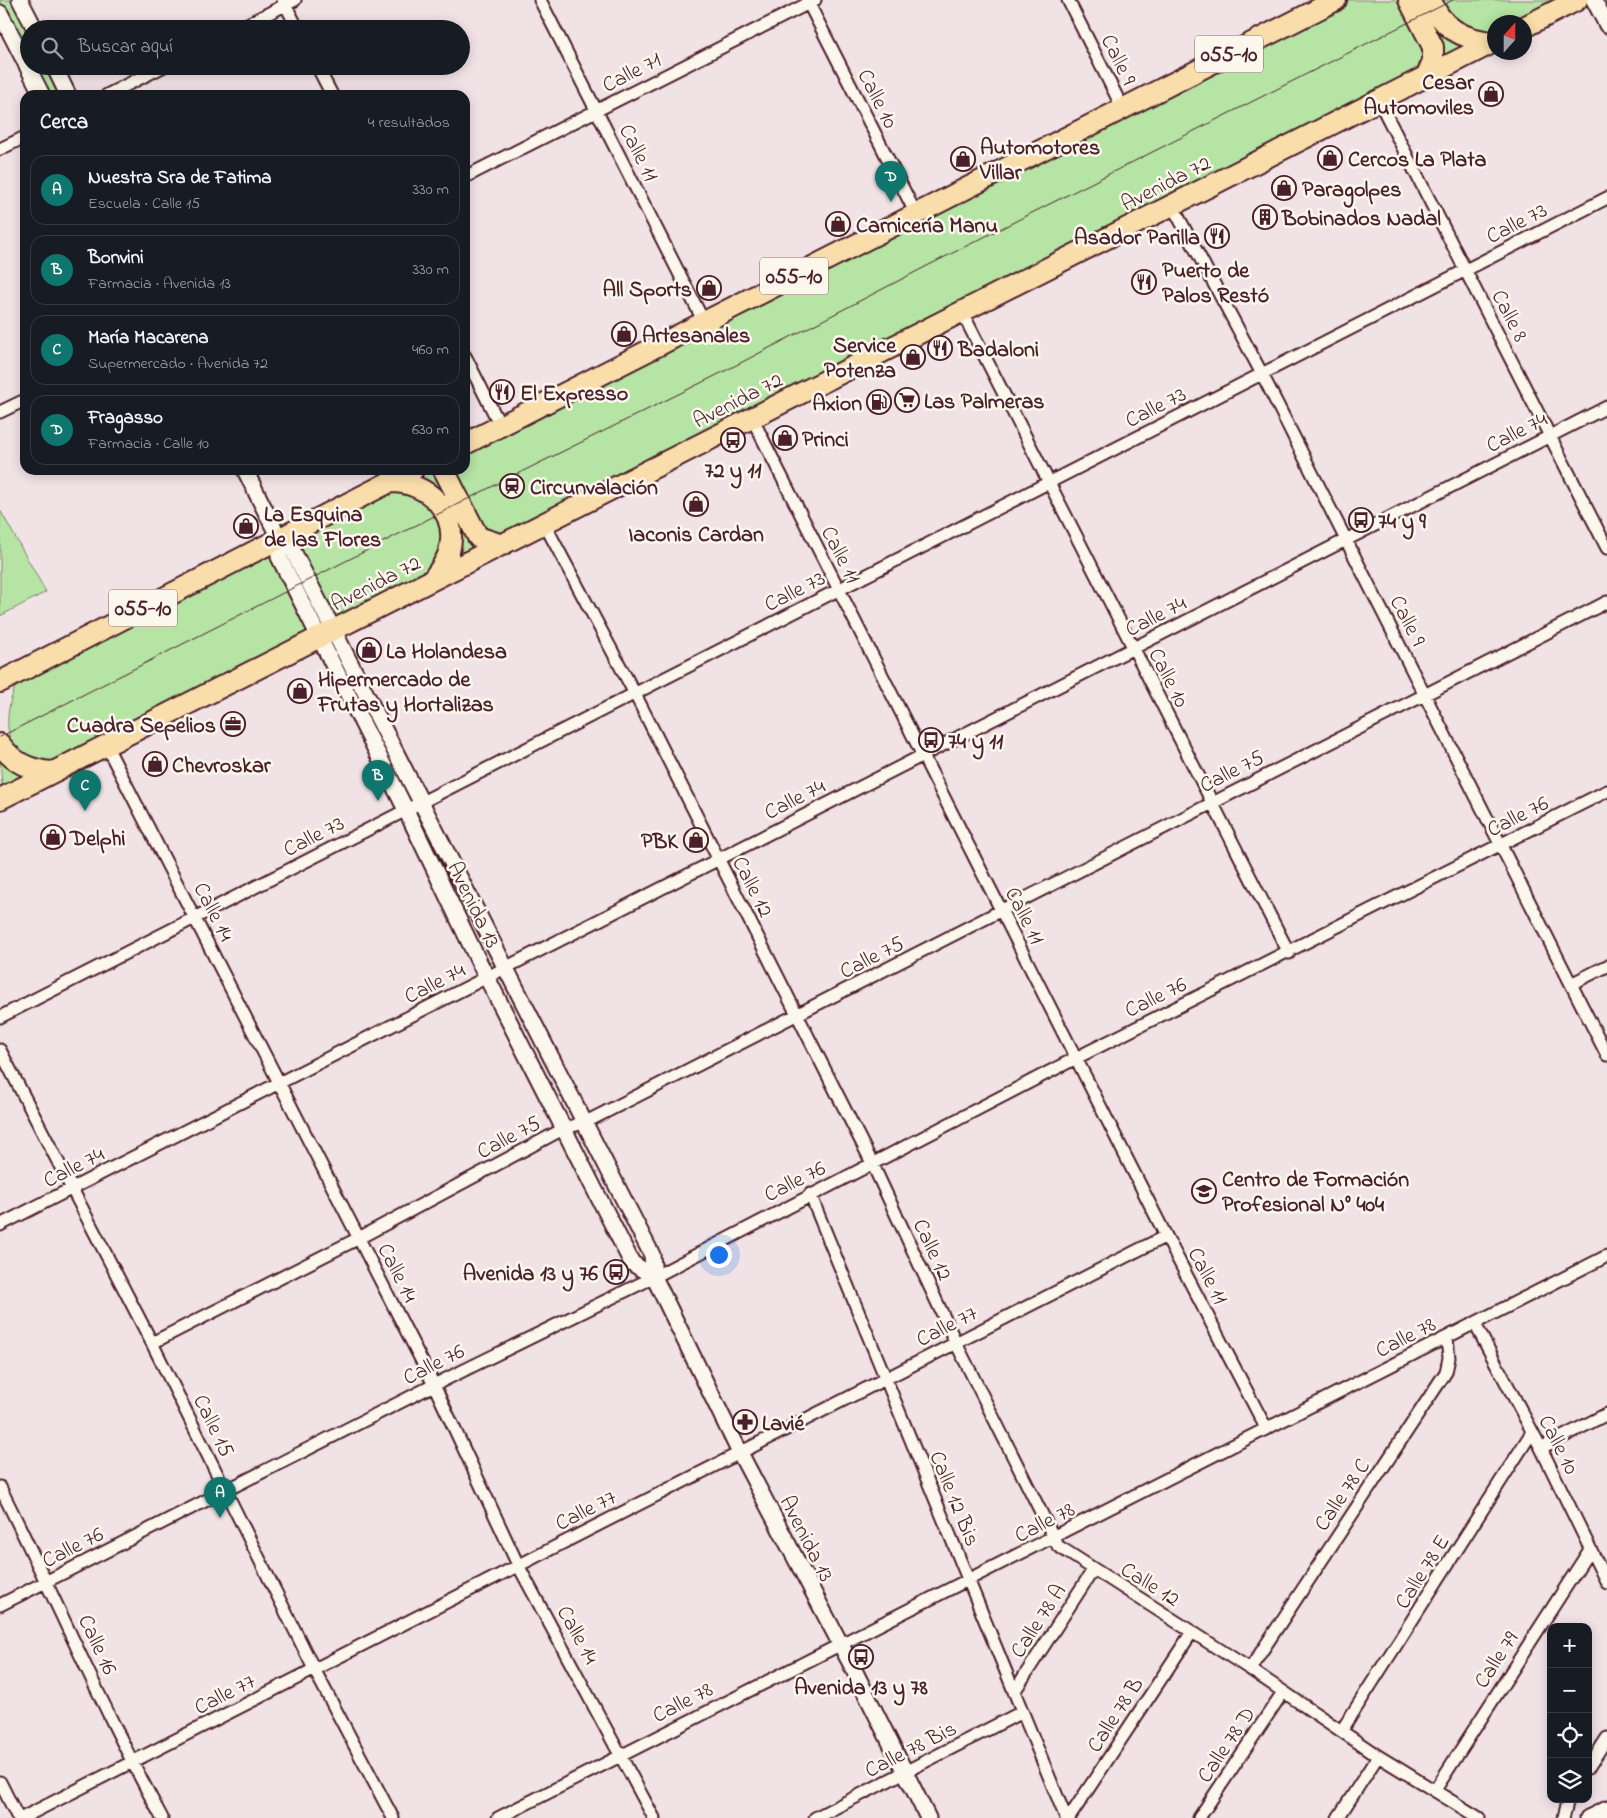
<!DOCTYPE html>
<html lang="es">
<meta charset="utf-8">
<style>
:root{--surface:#171b24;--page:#20242c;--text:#f1f3f6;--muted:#9ea1a6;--line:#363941;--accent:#0f766e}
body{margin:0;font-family:"Indie Flower",sans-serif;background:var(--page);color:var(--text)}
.controls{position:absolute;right:15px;bottom:15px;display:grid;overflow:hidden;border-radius:10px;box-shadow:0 2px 12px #0003}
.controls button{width:45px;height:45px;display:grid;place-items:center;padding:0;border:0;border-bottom:1px solid var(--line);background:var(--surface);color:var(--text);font:25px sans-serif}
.compass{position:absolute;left:1487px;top:15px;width:45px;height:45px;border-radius:50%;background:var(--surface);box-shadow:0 2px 12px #0003;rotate:21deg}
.you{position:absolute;left:718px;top:1254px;width:18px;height:18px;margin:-12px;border:4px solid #fff;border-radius:50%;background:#1a73e8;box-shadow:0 0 0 8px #1a73e833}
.badge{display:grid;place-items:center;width:32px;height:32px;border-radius:50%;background:var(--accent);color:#fff;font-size:16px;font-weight:700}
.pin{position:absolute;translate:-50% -41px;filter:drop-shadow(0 1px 2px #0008)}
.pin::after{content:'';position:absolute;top:26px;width:18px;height:15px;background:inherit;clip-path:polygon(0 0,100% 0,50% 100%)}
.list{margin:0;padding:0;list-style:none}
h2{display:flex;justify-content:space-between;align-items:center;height:65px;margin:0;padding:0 20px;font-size:21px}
h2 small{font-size:16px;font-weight:400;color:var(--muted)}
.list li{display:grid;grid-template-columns:32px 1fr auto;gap:15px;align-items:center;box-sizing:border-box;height:70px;margin:0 10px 10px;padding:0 10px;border:1px solid var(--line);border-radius:15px}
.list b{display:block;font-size:19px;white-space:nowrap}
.list p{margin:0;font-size:16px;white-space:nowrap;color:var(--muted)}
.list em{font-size:16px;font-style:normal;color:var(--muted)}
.icon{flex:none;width:28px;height:28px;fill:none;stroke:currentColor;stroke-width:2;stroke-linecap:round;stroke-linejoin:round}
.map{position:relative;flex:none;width:1607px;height:1818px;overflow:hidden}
.search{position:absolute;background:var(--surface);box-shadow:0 2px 12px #0003;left:20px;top:20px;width:450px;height:55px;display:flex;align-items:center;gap:12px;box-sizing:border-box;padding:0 18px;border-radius:28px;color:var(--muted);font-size:19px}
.panel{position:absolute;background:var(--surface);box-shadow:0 2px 12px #0003;left:20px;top:90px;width:450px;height:385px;border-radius:15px}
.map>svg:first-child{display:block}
.green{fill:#b5e4a4;stroke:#808268}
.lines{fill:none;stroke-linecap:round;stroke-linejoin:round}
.street-casing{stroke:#4a1f2b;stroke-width:15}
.secondary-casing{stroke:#4a1f2b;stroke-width:19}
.highway-casing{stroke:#4a1f2b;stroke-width:24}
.street{stroke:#fbf7ec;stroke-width:11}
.secondary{stroke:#fbf7ec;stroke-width:15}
.highway{stroke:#f9deab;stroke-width:20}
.tram{stroke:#4a1f2b;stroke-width:1}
.labels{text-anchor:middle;stroke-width:5;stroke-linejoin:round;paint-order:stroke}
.shield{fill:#fbf7ec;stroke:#7f6065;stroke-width:1}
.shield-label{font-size:21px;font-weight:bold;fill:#4a1f2b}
.street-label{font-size:22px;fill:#4a1f2b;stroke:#fbf7ec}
.poi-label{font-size:22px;font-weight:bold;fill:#4a1f2b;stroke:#fbf7ec;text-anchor:start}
</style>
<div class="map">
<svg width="1607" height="1818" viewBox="0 0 1607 1818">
<rect width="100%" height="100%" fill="#f1e2e6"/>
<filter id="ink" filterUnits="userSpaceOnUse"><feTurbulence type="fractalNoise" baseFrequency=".02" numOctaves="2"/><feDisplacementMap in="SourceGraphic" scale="10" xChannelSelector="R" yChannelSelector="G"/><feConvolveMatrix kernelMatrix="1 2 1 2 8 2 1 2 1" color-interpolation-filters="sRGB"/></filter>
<g filter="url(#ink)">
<path class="green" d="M 0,0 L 11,0 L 29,36 L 29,59 Z
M 1349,0 L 1403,0 L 1429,51 L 1424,66 L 495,538 L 482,534 L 448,470 L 465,470 L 465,448 Z
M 1415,0 L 1424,0 L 1468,46 L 1440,58 Z
M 1439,0 L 1555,0 L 1511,22 L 1494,22 L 1494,30 L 1486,33 L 1456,23 Z
M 33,66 L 44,66 L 59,95 L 47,95 Z
M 426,470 L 439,470 L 482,545 L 452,559 L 445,496 L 433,485 L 415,476 Z
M 390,490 L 424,496 L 443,521 L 443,546 L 429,571 L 335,620 L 293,538 Z
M 0,510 L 46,592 L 0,616 Z
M 269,550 L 311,632 L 54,760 C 5,769 0,722 16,685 Z
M 0,758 L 26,774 L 2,786 Z"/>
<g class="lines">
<defs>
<path id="street" d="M 283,0 L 298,29
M 540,0 L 704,322
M 807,0 L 916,214
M 1068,0 L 1123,109
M 238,29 L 295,0
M 317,66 L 332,95
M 107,95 L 164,66
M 1379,101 L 1607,548
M 0,149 L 25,137
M 465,177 L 815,0
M 1172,205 L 1262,374 L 1607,1055
M 962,312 L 1289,953
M 465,356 L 500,425
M 0,412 L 25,400
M 752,418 L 1166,1236 L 1266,1428
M 544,523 L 635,694 L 872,1163 L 956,1343 L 1058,1546 L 1250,1669 L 1378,1756 L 1479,1818
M 106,745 L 434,1385 L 518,1565 L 654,1818
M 1571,984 L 1607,966
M 0,1017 L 1607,198
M 0,1050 L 152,1343 L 314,1669 L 393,1818
M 810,1194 L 1066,1818
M 0,1225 L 1607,407
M 1475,1324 L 1541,1448 L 1607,1583
M 152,1343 L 359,1238 L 565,1128 L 584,1123 L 1607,602
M 1541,1448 L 1607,1414
M 0,1487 C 55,1597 103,1710 162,1818
M 0,1605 L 434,1385 L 654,1277 L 1076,1058 L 1607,791
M 1250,1669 L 1446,1372 L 1449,1358 L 1447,1338
M 1014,1692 L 1093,1570
M 1342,1730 L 1532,1432
M 1588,1768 L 1607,1738
M 0,1782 L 18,1818
M 1435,1790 L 1589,1551
M 22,1818 L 1166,1236
M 498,1818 L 1607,1256
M 815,1818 L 1022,1712
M 1069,1818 L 1192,1632
M 1199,1818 L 1283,1692
M 1338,1818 L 1378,1756
M 1563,1818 L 1568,1799"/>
<path id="secondary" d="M 20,0 L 35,29
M 1594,0 L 1607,25
M 0,13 L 42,95
M 54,66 L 68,95
M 245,470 L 279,538 L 293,551 L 652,1255 L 654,1277 L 740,1453 L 851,1664 L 928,1818
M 279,538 L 279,557 L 406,810 L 477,958 L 632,1263 L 654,1277
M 1588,1818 L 1607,1809"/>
<path id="highway" d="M 1409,0 L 1433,47 L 1433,61 L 1426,77
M 1431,0 C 1441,29 1465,40 1494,42
M 1524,27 L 1577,0
M 465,444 L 1336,0
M 444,470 L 478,537 L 502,545
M 389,482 C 427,481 460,512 449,552 C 446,562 439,571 433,579
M 0,682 L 413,470
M 0,744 C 13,763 30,770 52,772
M 0,799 L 1494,42"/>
</defs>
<use href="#street" class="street-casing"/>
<use href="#secondary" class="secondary-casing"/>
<use href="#highway" class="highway-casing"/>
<use href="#street" class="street"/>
<use href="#secondary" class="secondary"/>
<use href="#highway" class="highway"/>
<path class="tram" d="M 0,737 L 507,479 L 723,372 L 925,267 L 1453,0"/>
</g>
</g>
<defs>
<symbol id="shop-ring" viewBox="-11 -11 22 22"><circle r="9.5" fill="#fbf7ec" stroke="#4a1f2b" stroke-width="1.5"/><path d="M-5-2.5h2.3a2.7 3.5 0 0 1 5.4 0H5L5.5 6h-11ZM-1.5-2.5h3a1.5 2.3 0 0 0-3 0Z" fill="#4a1f2b"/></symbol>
<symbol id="building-ring" viewBox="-11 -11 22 22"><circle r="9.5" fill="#fbf7ec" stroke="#4a1f2b" stroke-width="1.5"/><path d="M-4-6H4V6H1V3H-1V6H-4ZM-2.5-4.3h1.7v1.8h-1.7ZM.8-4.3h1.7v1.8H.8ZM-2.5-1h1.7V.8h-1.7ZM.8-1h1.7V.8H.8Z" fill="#4a1f2b"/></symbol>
<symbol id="restaurant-ring" viewBox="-11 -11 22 22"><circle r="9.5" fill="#fbf7ec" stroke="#4a1f2b" stroke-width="1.5"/><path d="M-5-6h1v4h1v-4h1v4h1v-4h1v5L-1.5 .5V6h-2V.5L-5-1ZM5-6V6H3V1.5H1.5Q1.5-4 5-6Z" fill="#4a1f2b"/></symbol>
<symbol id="supermarket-ring" viewBox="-11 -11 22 22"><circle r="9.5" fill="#fbf7ec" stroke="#4a1f2b" stroke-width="1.5"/><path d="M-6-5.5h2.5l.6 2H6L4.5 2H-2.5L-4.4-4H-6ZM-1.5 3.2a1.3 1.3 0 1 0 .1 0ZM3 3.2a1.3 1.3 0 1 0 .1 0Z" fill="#4a1f2b"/></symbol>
<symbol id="fuel-ring" viewBox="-11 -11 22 22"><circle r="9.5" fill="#fbf7ec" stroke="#4a1f2b" stroke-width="1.5"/><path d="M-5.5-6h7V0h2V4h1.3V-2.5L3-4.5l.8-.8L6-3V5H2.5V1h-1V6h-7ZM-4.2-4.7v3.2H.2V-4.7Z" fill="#4a1f2b"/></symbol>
<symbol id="bus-ring" viewBox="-11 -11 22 22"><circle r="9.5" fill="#fbf7ec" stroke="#4a1f2b" stroke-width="1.5"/><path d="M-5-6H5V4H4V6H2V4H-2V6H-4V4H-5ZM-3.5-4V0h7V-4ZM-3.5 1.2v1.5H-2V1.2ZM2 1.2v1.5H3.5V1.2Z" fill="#4a1f2b"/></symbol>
<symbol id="station-ring" viewBox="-11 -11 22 22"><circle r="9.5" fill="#fbf7ec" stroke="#4a1f2b" stroke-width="1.5"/><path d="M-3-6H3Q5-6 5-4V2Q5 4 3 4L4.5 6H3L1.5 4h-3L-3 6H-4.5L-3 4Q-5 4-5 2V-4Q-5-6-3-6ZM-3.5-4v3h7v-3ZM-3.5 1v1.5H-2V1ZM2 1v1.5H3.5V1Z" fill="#4a1f2b"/></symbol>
<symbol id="office-ring" viewBox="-11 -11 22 22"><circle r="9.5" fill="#fbf7ec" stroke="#4a1f2b" stroke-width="1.5"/><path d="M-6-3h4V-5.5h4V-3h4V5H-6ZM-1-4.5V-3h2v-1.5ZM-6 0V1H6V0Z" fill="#4a1f2b"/></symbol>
<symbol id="school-ring" viewBox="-11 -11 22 22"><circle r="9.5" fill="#fbf7ec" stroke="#4a1f2b" stroke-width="1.5"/><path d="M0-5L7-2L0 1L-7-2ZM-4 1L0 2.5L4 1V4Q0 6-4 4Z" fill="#4a1f2b"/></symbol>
<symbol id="pharmacy-ring" viewBox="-11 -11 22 22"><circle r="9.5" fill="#fbf7ec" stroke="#4a1f2b" stroke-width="1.5"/><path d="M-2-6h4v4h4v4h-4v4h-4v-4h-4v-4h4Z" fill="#4a1f2b"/></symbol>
</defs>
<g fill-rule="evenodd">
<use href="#shop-ring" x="1477" y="80" width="28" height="28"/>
<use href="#shop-ring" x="1316" y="144" width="28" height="28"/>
<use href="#shop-ring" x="949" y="145" width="28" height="28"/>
<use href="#shop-ring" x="1270" y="174" width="28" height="28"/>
<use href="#building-ring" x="1251" y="203" width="28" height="28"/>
<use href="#shop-ring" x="824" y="210" width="28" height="28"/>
<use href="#restaurant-ring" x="1203" y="222" width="28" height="28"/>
<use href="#restaurant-ring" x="1130" y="268" width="28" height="28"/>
<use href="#shop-ring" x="695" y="274" width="28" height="28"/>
<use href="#shop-ring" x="610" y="320" width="28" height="28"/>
<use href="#restaurant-ring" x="926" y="334" width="28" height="28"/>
<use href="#shop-ring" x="899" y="343" width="28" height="28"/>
<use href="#restaurant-ring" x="488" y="378" width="28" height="28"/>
<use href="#supermarket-ring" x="893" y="386" width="28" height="28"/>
<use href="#fuel-ring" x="865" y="388" width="28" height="28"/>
<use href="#shop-ring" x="771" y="424" width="28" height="28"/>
<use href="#bus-ring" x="719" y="426" width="28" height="28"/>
<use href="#station-ring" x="498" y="472" width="28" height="28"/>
<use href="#shop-ring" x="682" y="490" width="28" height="28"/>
<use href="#bus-ring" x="1347" y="506" width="28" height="28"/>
<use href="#shop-ring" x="232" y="512" width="28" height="28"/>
<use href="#shop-ring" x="355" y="636" width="28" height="28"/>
<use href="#shop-ring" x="286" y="677" width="28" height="28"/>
<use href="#office-ring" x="219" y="710" width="28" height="28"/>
<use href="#bus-ring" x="917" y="726" width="28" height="28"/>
<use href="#shop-ring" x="141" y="750" width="28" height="28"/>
<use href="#shop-ring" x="39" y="823" width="28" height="28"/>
<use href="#shop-ring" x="682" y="826" width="28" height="28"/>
<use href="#school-ring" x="1190" y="1177" width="28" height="28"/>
<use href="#bus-ring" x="602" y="1258" width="28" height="28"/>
<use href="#pharmacy-ring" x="731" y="1408" width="28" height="28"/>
<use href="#bus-ring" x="847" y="1643" width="28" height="28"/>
</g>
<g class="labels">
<g class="shield">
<rect x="1195" y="35.5" width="68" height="37" rx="4"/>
<rect x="760" y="257.5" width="68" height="37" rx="4"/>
<rect x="109" y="589.5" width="68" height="37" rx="4"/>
</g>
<g class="shield-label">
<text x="1229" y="61">055-10</text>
<text x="794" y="283">055-10</text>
<text x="143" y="615">055-10</text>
</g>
<g class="street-label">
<text transform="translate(1120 59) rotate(64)" y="8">Calle 9</text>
<text transform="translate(631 71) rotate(-27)" y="8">Calle 71</text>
<text transform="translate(879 98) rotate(63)" y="8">Calle 10</text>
<text transform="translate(640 152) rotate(63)" y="8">Calle 11</text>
<text transform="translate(1165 182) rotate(-27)" y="8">Avenida 72</text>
<text transform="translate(1516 222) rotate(-27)" y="8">Calle 73</text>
<text transform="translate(1511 315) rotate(63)" y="8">Calle 8</text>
<text transform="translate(737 399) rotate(-27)" y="8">Avenida 72</text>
<text transform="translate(1155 406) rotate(-27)" y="8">Calle 73</text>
<text transform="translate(1516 431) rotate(-27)" y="8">Calle 74</text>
<text transform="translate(842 554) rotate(63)" y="8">Calle 11</text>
<text transform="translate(375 582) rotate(-27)" y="8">Avenida 72</text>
<text transform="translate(794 590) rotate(-27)" y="8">Calle 73</text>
<text transform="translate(1155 615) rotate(-27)" y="8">Calle 74</text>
<text transform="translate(1409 620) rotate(63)" y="8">Calle 9</text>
<text transform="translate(1170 677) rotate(63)" y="8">Calle 10</text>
<text transform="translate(1231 770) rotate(-27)" y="8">Calle 75</text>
<text transform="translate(794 798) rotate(-27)" y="8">Calle 74</text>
<text transform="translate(1517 815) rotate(-27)" y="8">Calle 76</text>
<text transform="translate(313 835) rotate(-27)" y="8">Calle 73</text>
<text transform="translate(754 886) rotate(63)" y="8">Calle 12</text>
<text transform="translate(475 904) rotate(64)" y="8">Avenida 13</text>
<text transform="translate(215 911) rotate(63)" y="8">Calle 14</text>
<text transform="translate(1026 915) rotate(63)" y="8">Calle 11</text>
<text transform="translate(871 956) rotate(-27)" y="8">Calle 75</text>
<text transform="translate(434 982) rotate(-27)" y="8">Calle 74</text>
<text transform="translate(1155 996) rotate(-26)" y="8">Calle 76</text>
<text transform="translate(508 1136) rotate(-28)" y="8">Calle 75</text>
<text transform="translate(73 1166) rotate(-27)" y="8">Calle 74</text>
<text transform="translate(794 1180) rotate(-27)" y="8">Calle 76</text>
<text transform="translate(934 1249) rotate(65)" y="8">Calle 12</text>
<text transform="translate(399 1272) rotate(63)" y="8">Calle 14</text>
<text transform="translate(1209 1275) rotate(62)" y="8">Calle 11</text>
<text transform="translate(946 1325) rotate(-27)" y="8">Calle 77</text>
<text transform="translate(1405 1336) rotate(-27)" y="8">Calle 78</text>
<text transform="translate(433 1363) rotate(-27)" y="8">Calle 76</text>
<text transform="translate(215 1425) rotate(64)" y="8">Calle 15</text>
<text transform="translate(1560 1444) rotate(63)" y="8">Calle 10</text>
<text transform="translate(1341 1494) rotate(-56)" y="8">Calle 78 C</text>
<text transform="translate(956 1498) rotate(68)" y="8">Calle 12 Bis</text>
<text transform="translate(585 1509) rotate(-27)" y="8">Calle 77</text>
<text transform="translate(1044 1521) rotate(-27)" y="8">Calle 78</text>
<text transform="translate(808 1538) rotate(63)" y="8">Avenida 13</text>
<text transform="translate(72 1546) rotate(-27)" y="8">Calle 76</text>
<text transform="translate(1421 1571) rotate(-58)" y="8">Calle 78 E</text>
<text transform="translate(1151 1583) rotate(32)" y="8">Calle 12</text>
<text transform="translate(1037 1620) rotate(-57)" y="8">Calle 78 A</text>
<text transform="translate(579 1634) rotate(61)" y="8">Calle 14</text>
<text transform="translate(99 1644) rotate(65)" y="8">Calle 16</text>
<text transform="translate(1495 1659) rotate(-57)" y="8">Calle 79</text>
<text transform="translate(224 1693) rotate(-27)" y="8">Calle 77</text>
<text transform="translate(682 1701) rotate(-27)" y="8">Calle 78</text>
<text transform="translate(1114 1714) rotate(-57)" y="8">Calle 78 B</text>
<text transform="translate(1225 1744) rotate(-56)" y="8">Calle 78 D</text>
<text transform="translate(910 1748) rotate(-27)" y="8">Calle 78 Bis</text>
</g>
<g class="poi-label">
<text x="1474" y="89" text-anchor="end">Cesar<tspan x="1474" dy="25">Automoviles</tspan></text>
<text x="980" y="154">Automotores<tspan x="980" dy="25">Villar</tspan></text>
<text x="1348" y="166">Cercos La Plata</text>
<text x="1302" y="196">Paragolpes</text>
<text x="1282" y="225">Bobinados Nadal</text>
<text x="856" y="232">Carnicería Manu</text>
<text x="1200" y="244" text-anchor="end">Asador Parilla</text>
<text x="1162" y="277">Puerto de<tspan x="1162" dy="25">Palos Restó</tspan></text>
<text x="692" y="296" text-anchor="end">All Sports</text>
<text x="642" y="342">Artesanales</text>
<text x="896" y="352" text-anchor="end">Service<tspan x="896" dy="25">Potenza</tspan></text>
<text x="958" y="356">Badaloni</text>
<text x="520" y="400">El Expresso</text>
<text x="924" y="408">Las Palmeras</text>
<text x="862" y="410" text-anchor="end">Axion</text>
<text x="802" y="446">Princi</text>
<text x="733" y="477" text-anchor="middle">72 y 11</text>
<text x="530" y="494">Circunvalación</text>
<text x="264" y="521">La Esquina<tspan x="264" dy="25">de las Flores</tspan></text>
<text x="1378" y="528">74 y 9</text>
<text x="696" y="541" text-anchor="middle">Iaconis Cardan</text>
<text x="386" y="658">La Holandesa</text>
<text x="318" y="686">Hipermercado de<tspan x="318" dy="25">Frutas y Hortalizas</tspan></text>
<text x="216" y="732" text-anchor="end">Cuadra Sepelios</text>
<text x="948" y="748">74 y 11</text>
<text x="172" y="772">Chevroskar</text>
<text x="70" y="845">Delphi</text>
<text x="678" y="848" text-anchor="end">PBK</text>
<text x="1222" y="1186">Centro de Formación<tspan x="1222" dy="25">Profesional N° 404</tspan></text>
<text x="598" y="1280" text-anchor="end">Avenida 13 y 76</text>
<text x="762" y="1430">Lavié</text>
<text x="861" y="1694" text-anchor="middle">Avenida 13 y 78</text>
</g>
</g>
</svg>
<div class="controls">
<button>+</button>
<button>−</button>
<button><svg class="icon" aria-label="locate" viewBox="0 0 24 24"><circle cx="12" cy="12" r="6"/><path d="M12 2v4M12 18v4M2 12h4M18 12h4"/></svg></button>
<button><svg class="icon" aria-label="layers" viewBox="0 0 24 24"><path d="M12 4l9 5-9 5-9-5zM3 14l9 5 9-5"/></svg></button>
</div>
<svg class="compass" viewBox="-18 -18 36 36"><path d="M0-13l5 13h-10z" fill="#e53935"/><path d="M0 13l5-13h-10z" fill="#9ea1a6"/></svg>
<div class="you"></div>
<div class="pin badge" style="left:220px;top:1518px">A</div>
<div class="pin badge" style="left:378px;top:801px">B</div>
<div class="pin badge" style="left:85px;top:811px">C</div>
<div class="pin badge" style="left:891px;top:202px">D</div>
<div class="search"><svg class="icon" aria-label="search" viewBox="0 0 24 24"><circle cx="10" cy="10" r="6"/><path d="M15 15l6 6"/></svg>Buscar aquí</div>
<section class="panel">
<h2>Cerca<small>4 resultados</small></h2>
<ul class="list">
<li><span class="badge">A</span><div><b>Nuestra Sra de Fatima</b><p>Escuela · Calle 15</p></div><em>330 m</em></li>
<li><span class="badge">B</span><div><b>Bonvini</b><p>Farmacia · Avenida 13</p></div><em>330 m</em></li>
<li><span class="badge">C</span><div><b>María Macarena</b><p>Supermercado · Avenida 72</p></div><em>460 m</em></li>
<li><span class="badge">D</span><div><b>Fragasso</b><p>Farmacia · Calle 10</p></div><em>630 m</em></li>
</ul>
</section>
</div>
